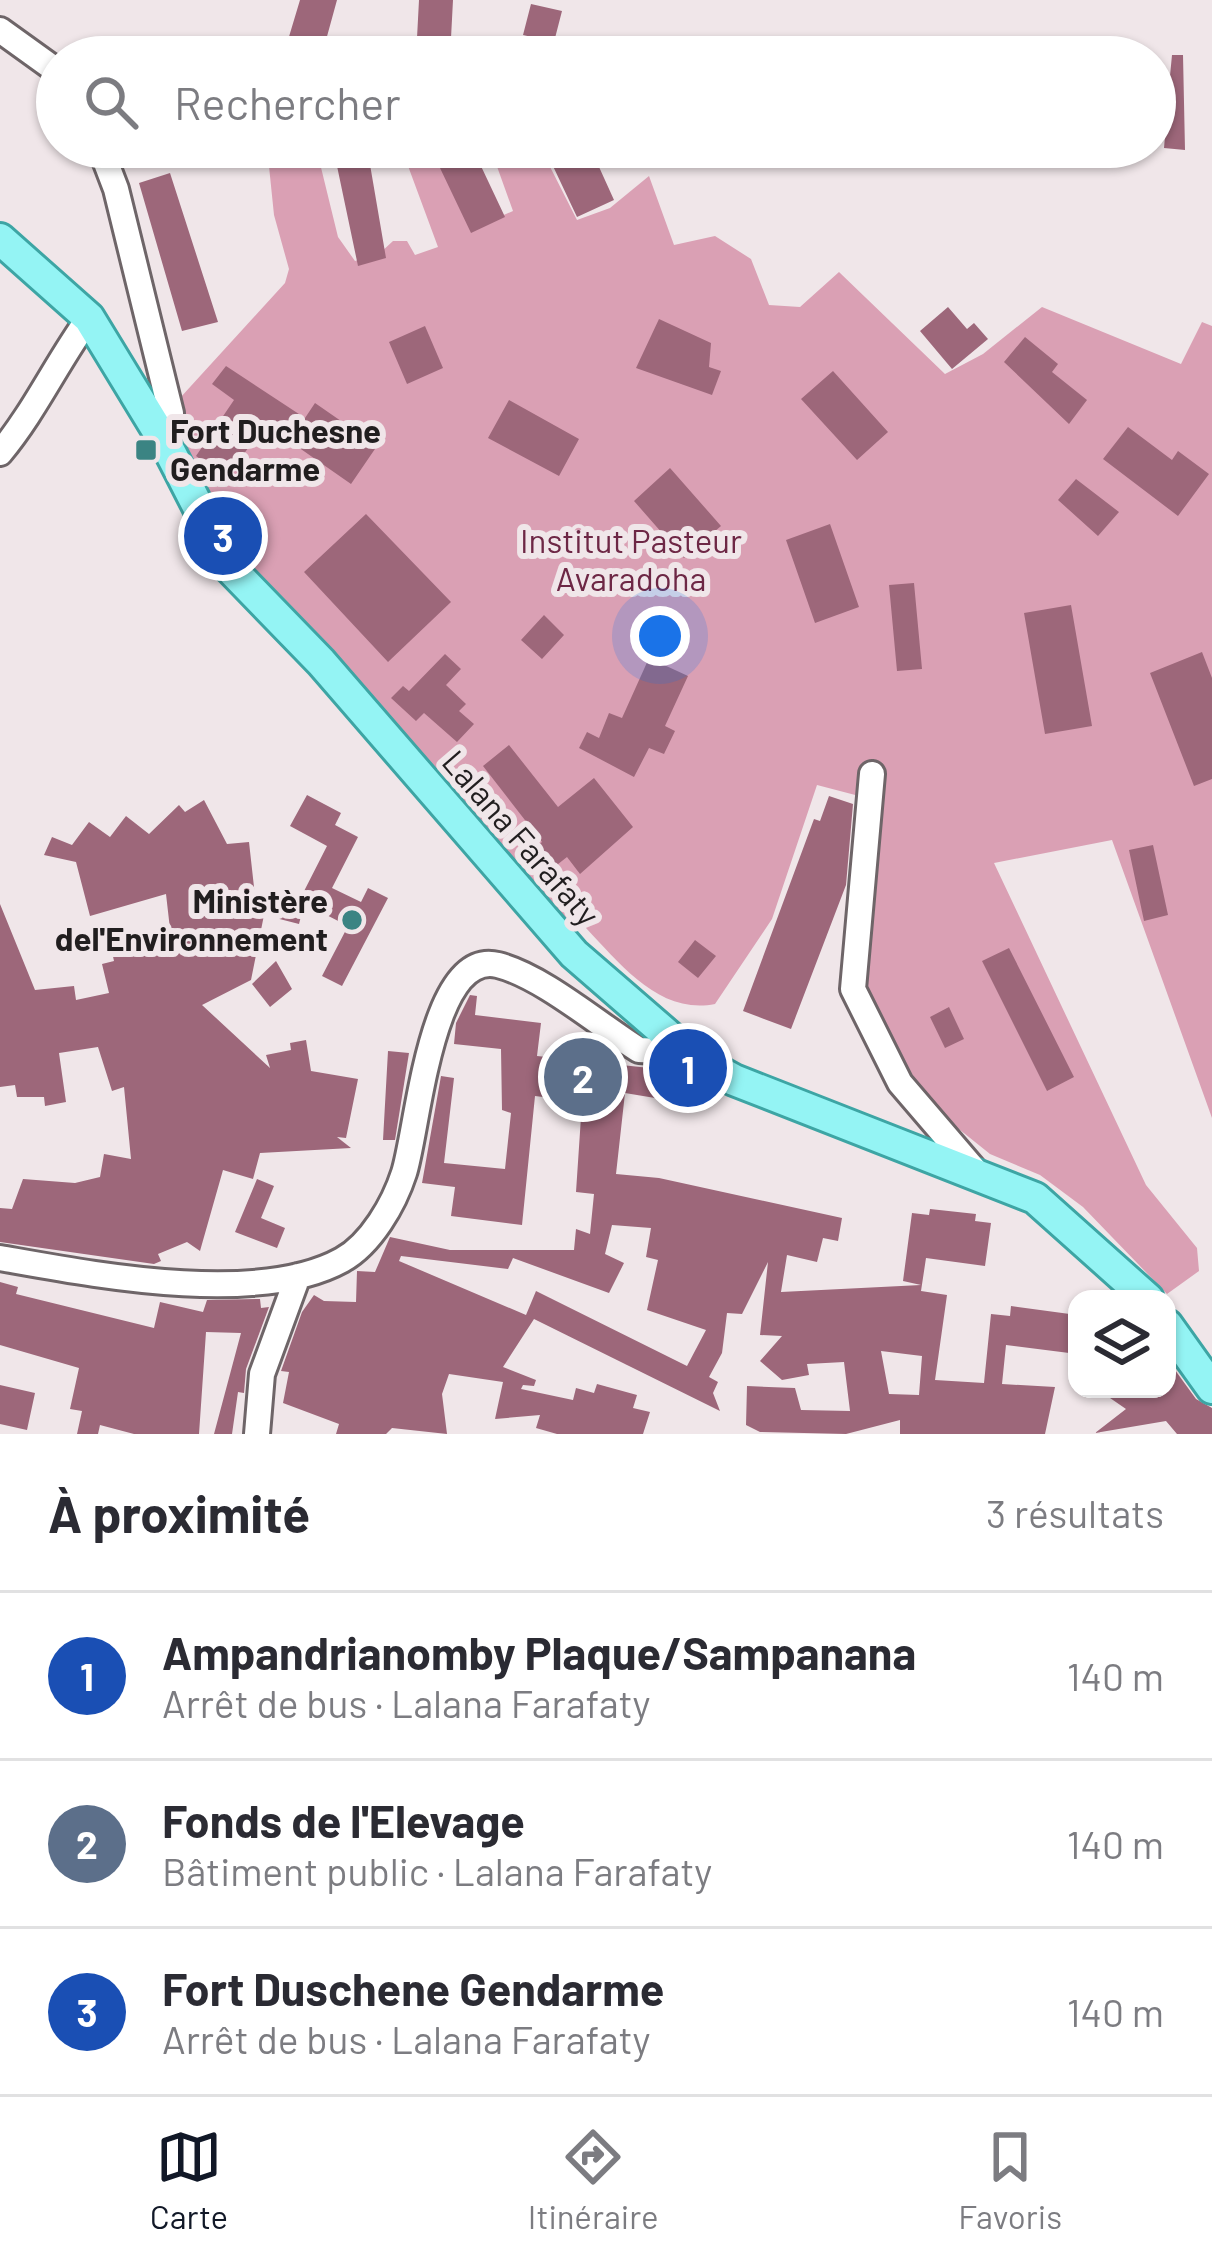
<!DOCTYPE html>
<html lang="fr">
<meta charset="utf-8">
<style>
:root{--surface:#fff;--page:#f2f2f3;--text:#2b2b33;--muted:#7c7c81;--line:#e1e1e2;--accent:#111827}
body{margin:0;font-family:Barlow,sans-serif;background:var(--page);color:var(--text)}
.controls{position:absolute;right:36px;bottom:36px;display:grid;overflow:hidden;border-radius:24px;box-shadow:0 3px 9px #0004}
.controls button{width:108px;height:108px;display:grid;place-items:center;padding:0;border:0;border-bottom:3px solid var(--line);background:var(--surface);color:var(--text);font:60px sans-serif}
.you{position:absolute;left:660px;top:636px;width:42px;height:42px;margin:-30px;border:9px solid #fff;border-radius:50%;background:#1a73e8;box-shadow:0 0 0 18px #1a73e833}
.badge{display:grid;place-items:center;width:78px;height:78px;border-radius:50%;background:var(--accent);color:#fff;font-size:39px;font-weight:700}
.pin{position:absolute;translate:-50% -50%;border:6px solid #fff;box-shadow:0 3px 12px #0006}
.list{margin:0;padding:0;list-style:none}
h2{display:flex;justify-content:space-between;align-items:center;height:156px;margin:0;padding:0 48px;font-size:51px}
h2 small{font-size:39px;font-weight:400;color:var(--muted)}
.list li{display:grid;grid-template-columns:78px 1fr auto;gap:36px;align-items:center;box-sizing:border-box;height:168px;padding:0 48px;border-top:3px solid var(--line)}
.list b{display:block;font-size:45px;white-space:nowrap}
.list p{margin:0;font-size:39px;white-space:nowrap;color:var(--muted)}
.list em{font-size:39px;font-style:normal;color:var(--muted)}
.icon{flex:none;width:66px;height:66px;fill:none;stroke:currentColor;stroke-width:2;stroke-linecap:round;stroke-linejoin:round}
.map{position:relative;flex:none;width:1212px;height:1434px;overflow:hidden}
.search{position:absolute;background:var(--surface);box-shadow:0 3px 9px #0004;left:36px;right:36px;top:36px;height:132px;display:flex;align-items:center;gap:30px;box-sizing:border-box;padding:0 42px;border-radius:66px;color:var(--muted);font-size:45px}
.sheet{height:660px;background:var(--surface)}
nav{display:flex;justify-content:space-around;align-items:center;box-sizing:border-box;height:168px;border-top:3px solid var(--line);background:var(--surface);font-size:33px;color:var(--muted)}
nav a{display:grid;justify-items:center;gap:6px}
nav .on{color:var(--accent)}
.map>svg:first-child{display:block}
.forest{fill:#daa0b4}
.building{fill:#9d677a;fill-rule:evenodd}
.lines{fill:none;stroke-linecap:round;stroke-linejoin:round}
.minor-casing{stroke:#6e6568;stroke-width:30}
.major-casing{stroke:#3da5a4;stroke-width:36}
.minor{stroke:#fff;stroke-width:24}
.major{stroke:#94f4f4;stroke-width:30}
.poi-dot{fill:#3b8483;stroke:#f0e6e9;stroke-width:4.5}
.labels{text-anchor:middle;stroke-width:12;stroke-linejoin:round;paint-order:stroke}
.poi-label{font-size:33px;font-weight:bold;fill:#211e1f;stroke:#f0e6e9;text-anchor:start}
.park-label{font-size:33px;fill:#6d2745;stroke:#f0e6e9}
.street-label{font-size:33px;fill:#211e1f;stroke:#f0e6e9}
</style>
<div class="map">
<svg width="1212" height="1434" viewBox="0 0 1212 1434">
<rect width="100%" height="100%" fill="#f0e6e9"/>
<path class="forest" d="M 267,147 L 316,147 L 338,237 L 355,261 L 380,253 L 393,241 L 407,241 L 415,255 L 438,247 L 401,147 L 444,147 L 478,226 L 513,211 L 490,147 L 540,147 L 577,220 L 610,208 L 649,176 L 674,245 L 715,236 L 751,259 L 769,305 L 800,307 L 839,272 L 945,374 L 983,354 L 1042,307 L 1181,364 L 1202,322 L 1212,326 L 1212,1118 L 1112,840 L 994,863 L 1146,1185 L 1197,1248 L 1199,1271 L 1167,1294 L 1083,1207 L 1040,1175 L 990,1154 L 919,1097 L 863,982 L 882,802 L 817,785 L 772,919 L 715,1004 C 660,1015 621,965 586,928 L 585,915 L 563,934 L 260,590 L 180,452 L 174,418 L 180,398 L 285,283 L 289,269 L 274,215 Z"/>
<path class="building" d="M 300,0 L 337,0 L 323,51 L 288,40 Z
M 419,0 L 453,0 L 450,57 L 416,57 Z
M 531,4 L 562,11 L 554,42 L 523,35 Z
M 1172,55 L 1183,55 L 1185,150 L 1164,148 L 1168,101 L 1156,101 L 1155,76 L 1170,76 Z
M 333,147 L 367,147 L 386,258 L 358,266 Z
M 430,147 L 472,147 L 505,217 L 471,233 Z
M 544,147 L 590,147 L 614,200 L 577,217 Z
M 170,173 L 218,322 L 182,331 L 139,183 Z
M 948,307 L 967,329 L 974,323 L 988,339 L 952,369 L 920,331 Z
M 659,319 L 711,343 L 709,367 L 721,371 L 712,395 L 636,368 Z
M 425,326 L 443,368 L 407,384 L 389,342 Z
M 1025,337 L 1058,364 L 1052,372 L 1087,400 L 1069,424 L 1004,362 Z
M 226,366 L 305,418 L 315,403 L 377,446 L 351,484 L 265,424 L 227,478 L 196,456 L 234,400 L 212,384 Z
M 833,371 L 888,432 L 857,460 L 801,399 Z
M 509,400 L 579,439 L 559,476 L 488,438 Z
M 1128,427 L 1172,460 L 1178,451 L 1209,474 L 1178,516 L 1103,459 Z
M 670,468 L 721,526 L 684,558 L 634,501 Z
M 1076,479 L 1119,512 L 1098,536 L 1058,500 Z
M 366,514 L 451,602 L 388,662 L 304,572 Z
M 830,524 L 859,607 L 815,623 L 786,540 Z
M 914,583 L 922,669 L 897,671 L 889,585 Z
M 1071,605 L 1092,726 L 1045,734 L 1024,613 Z
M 544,615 L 564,635 L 542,659 L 521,640 Z
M 1202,652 L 1212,678 L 1212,779 L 1194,786 L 1150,673 Z
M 445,654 L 461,669 L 446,685 L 466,704 L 459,711 L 474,724 L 457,742 L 424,713 L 416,721 L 391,698 L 403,686 L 409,691 Z
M 649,658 L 688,676 L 665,726 L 675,731 L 664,754 L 649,748 L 634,777 L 579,748 L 587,732 L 599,738 L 609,713 L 622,718 Z
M 509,745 L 558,807 L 594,778 L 633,827 L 580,874 L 567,857 L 548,872 L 531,850 L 542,842 L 483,766 Z
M 307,795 L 341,813 L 335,825 L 358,837 L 332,888 L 361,902 L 368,888 L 388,898 L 342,986 L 322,976 L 348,926 L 299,901 L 327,846 L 290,826 Z
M 829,796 L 853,804 L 846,885 L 791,1029 L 743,1011 L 814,819 L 820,821 Z
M 204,800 L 227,844 L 249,842 L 255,896 L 302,912 L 299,924 L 264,915 L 251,980 L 202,1005 L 270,1068 L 266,1055 L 291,1050 L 290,1043 L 306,1040 L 311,1071 L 358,1079 L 346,1138 L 337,1137 L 351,1148 L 260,1153 L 253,1179 L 223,1170 L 200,1251 L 187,1242 L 158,1254 L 161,1261 L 154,1264 L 0,1242 L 0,1208 L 12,1209 L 23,1179 L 75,1183 L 100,1177 L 104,1154 L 131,1159 L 124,1087 L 112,1091 L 98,1047 L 59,1053 L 66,1102 L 45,1106 L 44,1097 L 17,1097 L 15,1085 L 0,1087 L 0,904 L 35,990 L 74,986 L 76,1000 L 109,993 L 102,964 L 114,961 L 110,943 L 170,929 L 166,894 L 90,916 L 76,862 L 44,855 L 52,837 L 72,845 L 89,822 L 110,837 L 126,816 L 149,834 L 179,805 L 185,812 Z
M 1153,845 L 1168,915 L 1144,921 L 1129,850 Z
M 695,940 L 716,956 L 698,978 L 678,962 Z
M 1009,948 L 1074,1077 L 1047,1091 L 982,961 Z
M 276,961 L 292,989 L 270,1007 L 252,984 Z
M 470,995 L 477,996 L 475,1015 L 541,1023 L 537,1056 L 659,1069 L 655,1098 L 625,1093 L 616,1174 L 659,1178 L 842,1218 L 838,1241 L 823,1238 L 817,1262 L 787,1255 L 781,1292 L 921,1285 L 903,1281 L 912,1213 L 929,1215 L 930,1209 L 976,1214 L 975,1221 L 991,1223 L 985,1266 L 926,1258 L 921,1291 L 947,1295 L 935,1380 L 984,1383 L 991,1314 L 1010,1316 L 1011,1306 L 1077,1315 L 1077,1354 L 1006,1345 L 1002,1384 L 1055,1387 L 1045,1434 L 900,1434 L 900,1420 L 846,1434 L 760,1432 L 746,1425 L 747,1386 L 795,1388 L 801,1410 L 850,1411 L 844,1362 L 807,1364 L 809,1375 L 782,1380 L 760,1361 L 782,1336 L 760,1335 L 768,1262 L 742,1314 L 727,1313 L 722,1353 L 709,1377 L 718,1382 L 713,1393 L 720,1411 L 534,1319 L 503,1367 L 536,1380 L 534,1386 L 523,1385 L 521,1389 L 573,1400 L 576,1388 L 594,1393 L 597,1384 L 637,1395 L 633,1408 L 650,1412 L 643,1434 L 557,1434 L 536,1428 L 540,1415 L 495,1419 L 503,1382 L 449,1374 L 442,1394 L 447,1434 L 392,1428 L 386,1434 L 336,1434 L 339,1424 L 283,1403 L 289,1372 L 281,1371 L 302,1312 L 314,1295 L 324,1301 L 356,1302 L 357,1271 L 375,1272 L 390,1237 L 450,1250 L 574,1250 L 576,1229 L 590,1234 L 594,1194 L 576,1192 L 582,1102 L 535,1096 L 522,1225 L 451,1216 L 455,1187 L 422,1183 L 441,1076 L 454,1078 L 444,1163 L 505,1169 L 511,1113 L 502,1110 L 501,1049 L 454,1044 L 456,1023 ZM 612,1225 L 651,1228 L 646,1257 L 658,1260 L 647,1310 L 706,1330 L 687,1366 L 536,1291 L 526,1315 L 399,1261 L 401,1256 L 508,1269 L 513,1258 L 609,1293 L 624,1263 L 605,1254 ZM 881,1351 L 922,1356 L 919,1395 L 889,1394 Z
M 949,1007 L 964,1039 L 945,1048 L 930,1017 Z
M 388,1051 L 409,1053 L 395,1140 L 383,1140 Z
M 257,1179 L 274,1186 L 261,1218 L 285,1228 L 277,1248 L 235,1232 Z
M 0,1282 L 18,1287 L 16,1294 L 154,1328 L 160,1302 L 203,1312 L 207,1300 L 260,1299 L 261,1308 L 269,1307 L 246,1369 L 244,1393 L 238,1392 L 232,1434 L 214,1434 L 241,1333 L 206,1332 L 199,1434 L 134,1434 L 100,1425 L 98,1434 L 77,1434 L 82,1411 L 70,1409 L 79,1368 L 0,1345 Z
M 1167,1359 L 1196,1399 L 1212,1408 L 1212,1434 L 1177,1434 L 1166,1421 L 1095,1433 L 1126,1409 L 1097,1389 L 1167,1389 Z
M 0,1385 L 35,1393 L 27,1430 L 0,1424 Z"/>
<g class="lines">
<defs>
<path id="minor" d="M 0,30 L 57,71
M 100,147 L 116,189 L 171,413 L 167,446
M 0,453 C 35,411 57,362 89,318
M 872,774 L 853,989 L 900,1083 L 978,1174
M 0,1258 C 91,1274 257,1307 342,1260 C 371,1244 394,1204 404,1173 C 418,1131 430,948 498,965 C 542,976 599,1025 639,1050 L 658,1051 L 669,1037
M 257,1434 L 262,1374 L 298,1276"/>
<path id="major" d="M 0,239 L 89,318 L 167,446 L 229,567 L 321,662 L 574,954 L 694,1058 L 734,1080 L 1035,1198 L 1148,1299
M 1167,1325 L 1212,1388"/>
</defs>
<use href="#minor" class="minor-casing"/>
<use href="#major" class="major-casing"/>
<use href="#minor" class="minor"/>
<use href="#major" class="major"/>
</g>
<g class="poi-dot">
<rect x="134" y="438" width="24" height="24" rx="6"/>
<circle cx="352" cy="920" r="12"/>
</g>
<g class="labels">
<g class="poi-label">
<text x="170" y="443">Fort Duchesne<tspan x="170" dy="38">Gendarme</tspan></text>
<text x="328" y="913" text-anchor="end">Ministère<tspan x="328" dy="38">del'Environnement</tspan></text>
</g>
<g class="park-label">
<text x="631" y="553">Institut Pasteur<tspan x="631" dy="38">Avaradoha</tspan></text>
</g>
<g class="street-label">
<text transform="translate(521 838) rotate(49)" y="12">Lalana Farafaty</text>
</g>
</g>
</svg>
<div class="controls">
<button><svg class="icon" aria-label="layers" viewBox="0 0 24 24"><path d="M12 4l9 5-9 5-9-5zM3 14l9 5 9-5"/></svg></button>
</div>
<div class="you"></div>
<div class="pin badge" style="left:688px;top:1068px;background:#1a4fb4">1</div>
<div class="pin badge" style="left:583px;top:1077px;background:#5c6f8a">2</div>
<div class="pin badge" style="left:223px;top:536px;background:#1a4fb4">3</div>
<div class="search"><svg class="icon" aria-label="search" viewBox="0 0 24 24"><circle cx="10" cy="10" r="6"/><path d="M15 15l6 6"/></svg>Rechercher</div>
</div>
<section class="sheet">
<h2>À proximité<small>3 résultats</small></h2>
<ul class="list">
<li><span class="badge" style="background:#1a4fb4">1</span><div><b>Ampandrianomby Plaque/Sampanana</b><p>Arrêt de bus · Lalana Farafaty</p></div><em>140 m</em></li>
<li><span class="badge" style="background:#5c6f8a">2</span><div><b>Fonds de l'Elevage</b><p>Bâtiment public · Lalana Farafaty</p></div><em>140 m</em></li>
<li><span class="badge" style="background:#1a4fb4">3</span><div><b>Fort Duschene Gendarme</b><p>Arrêt de bus · Lalana Farafaty</p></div><em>140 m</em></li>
</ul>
</section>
<nav>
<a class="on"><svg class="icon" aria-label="map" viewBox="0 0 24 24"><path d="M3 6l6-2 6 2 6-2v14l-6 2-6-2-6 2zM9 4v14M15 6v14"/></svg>Carte</a>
<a><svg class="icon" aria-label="directions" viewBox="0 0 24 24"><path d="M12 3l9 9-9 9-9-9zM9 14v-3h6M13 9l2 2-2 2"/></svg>Itinéraire</a>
<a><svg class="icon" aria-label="saved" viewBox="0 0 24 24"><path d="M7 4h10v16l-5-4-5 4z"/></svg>Favoris</a>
</nav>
